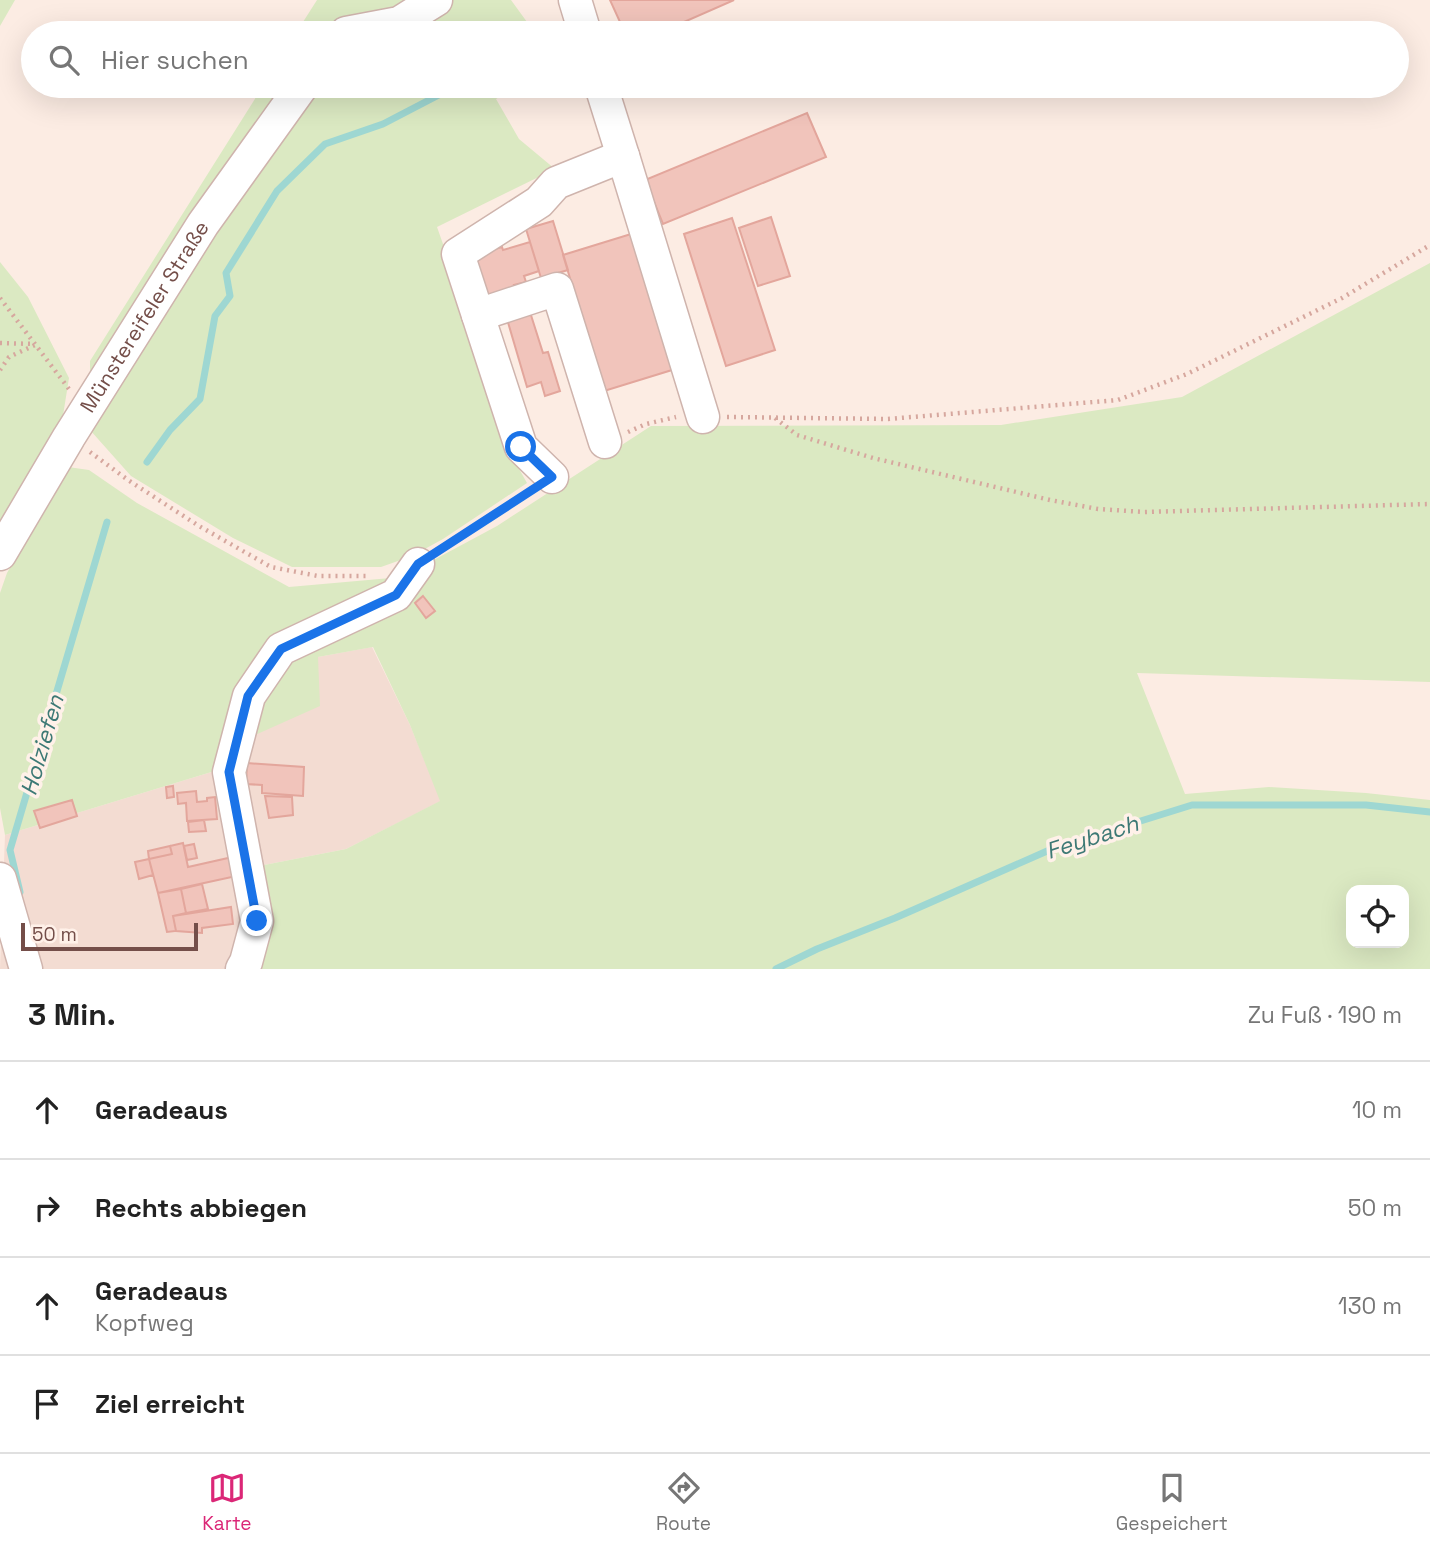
<!DOCTYPE html>
<html lang="de">
<meta charset="utf-8">
<style>
:root{--surface:#fff;--page:#f6f6f6;--text:#222;--muted:#767676;--line:#e0e0e0;--accent:#db2777}
body{margin:0;font-family:"Space Grotesk",sans-serif;background:var(--page);color:var(--text)}
.controls{position:absolute;right:21px;bottom:21px;display:grid;overflow:hidden;border-radius:14px;box-shadow:0 7px 28px #0002}
.controls button{width:63px;height:63px;display:grid;place-items:center;padding:0;border:0;border-bottom:2px solid var(--line);background:var(--surface);color:var(--text);font:35px sans-serif}
.scale{position:absolute;left:21px;bottom:18px;width:177px;box-sizing:border-box;padding-left:7px;border:4px solid #744e49;border-top:0;font-size:19px;line-height:24px;white-space:nowrap;color:#744e49;-webkit-text-stroke:5px #fff1e9;paint-order:stroke}
.stop{position:absolute;width:21px;height:21px;margin:-16px;border:5px solid #1a73e8;border-radius:50%;background:#fff}
.stop.end{background:#1a73e8;border-color:#fff;box-shadow:0 2px 7px #0008}
.list{margin:0;padding:0;list-style:none}
h2{display:flex;justify-content:space-between;align-items:center;height:91px;margin:0;padding:0 28px;font-size:30px}
h2 small{font-size:23px;font-weight:400;color:var(--muted)}
.list li{display:grid;grid-template-columns:46px 1fr auto;gap:21px;align-items:center;box-sizing:border-box;height:98px;padding:0 28px;border-top:2px solid var(--line)}
.list b{display:block;font-size:26px;white-space:nowrap}
.list p{margin:0;font-size:23px;white-space:nowrap;color:var(--muted)}
.list em{font-size:23px;font-style:normal;color:var(--muted)}
.icon{flex:none;width:38px;height:38px;fill:none;stroke:currentColor;stroke-width:2;stroke-linecap:round;stroke-linejoin:round}
.map{position:relative;flex:none;width:1430px;height:969px;overflow:hidden}
.search{position:absolute;background:var(--surface);box-shadow:0 7px 28px #0002;left:21px;right:21px;top:21px;height:77px;display:flex;align-items:center;gap:18px;box-sizing:border-box;padding:0 24px;border-radius:38px;color:var(--muted);font-size:26px}
.sheet{height:483px;background:var(--surface)}
nav{display:flex;justify-content:space-around;align-items:center;box-sizing:border-box;height:98px;border-top:2px solid var(--line);background:var(--surface);font-size:19px;color:var(--muted)}
nav a{display:grid;justify-items:center;gap:4px}
nav .on{color:var(--accent)}
.map>svg:first-child{display:block}
.residential{fill:#f3dcd2}
.green{fill:#dbe9c2;fill-rule:evenodd}
.lines{fill:none;stroke-linecap:round;stroke-linejoin:round}
.stream{stroke:#9ed7d2;stroke-width:7}
.building{fill:#f1c4bb;stroke:#e3a69c;stroke-width:2}
.minor-casing{stroke:#cfb4ad;stroke-width:35}
.path{stroke:#d6a79e;stroke-width:4.5;stroke-dasharray:2 5;stroke-linecap:butt}
.minor{stroke:#fff;stroke-width:32}
.route{stroke:#1a73e8;stroke-width:9}
.labels{text-anchor:middle;stroke-width:7;stroke-linejoin:round;paint-order:stroke}
.street-label{font-size:21px;fill:#744e49;stroke:#fff1e9}
.water-label{font-size:23px;font-style:italic;fill:#3d7975;stroke:#fff1e9}
</style>
<div class="map">
<svg width="1430" height="969" viewBox="0 0 1430 969">
<rect width="100%" height="100%" fill="#fcece3"/>
<path class="residential" d="M 372,647 L 410,725 L 441,801 L 346,849 L 259,866 L 255,969 L 0,969 L 5,835 L 218,770 L 318,657 Z"/>
<path class="green" d="M 0,0 L 15,0 L 0,26 Z
M 317,0 L 511,0 L 535,33 L 296,33 Z
M 263,86 L 517,86 L 496,99 L 519,139 L 555,169 L 437,227 L 479,346 L 518,467 L 527,483 L 443,539 L 412,556 L 381,567 L 292,567 L 233,538 L 131,476 L 90,430 L 90,361 Z
M 0,262 L 28,297 L 69,378 L 61,428 L 0,527 Z
M 1430,263 L 1430,682 L 1137,673 L 1185,794 L 1269,787 L 1366,793 L 1430,800 L 1430,969 L 255,969 L 259,866 L 346,849 L 440,801 L 410,725 L 373,647 L 318,657 L 320,706 L 226,748 L 218,770 L 5,835 L 0,808 L 0,593 L 7,573 L 68,467 L 89,470 L 137,503 L 289,587 L 402,577 L 497,526 L 651,426 L 1001,425 L 1182,397 ZM 1351,890 L 1404,890 L 1404,943 L 1351,943 Z"/>
<g class="lines">
<path class="stream" d="M 147,462 L 170,430 L 200,399 L 215,316 L 230,296 L 226,273 L 277,191 L 325,144 L 383,124 L 456,86
M 20,892 L 10,850 L 107,522
M 776,969 L 817,949 L 895,918 L 1054,848 L 1192,805 L 1366,805 L 1430,812"/>
</g>
<path class="building" d="M 610,0 L 734,0 L 659,33 L 625,33 Z
M 807,113 L 826,157 L 663,224 L 645,180 Z
M 771,217 L 790,276 L 758,286 L 739,228 Z
M 732,218 L 775,350 L 726,366 L 684,234 Z
M 553,221 L 568,270 L 541,278 L 526,229 Z
M 631,234 L 672,370 L 604,391 L 563,255 Z
M 530,242 L 539,271 L 524,276 L 526,282 L 514,285 L 516,289 L 485,298 L 470,256 L 502,247 L 503,250 Z
M 530,312 L 543,353 L 548,352 L 560,391 L 545,396 L 541,382 L 527,387 L 507,319 Z
M 423,596 L 435,611 L 426,618 L 415,603 Z
M 247,763 L 304,767 L 303,796 L 262,793 L 262,785 L 246,784 Z
M 173,786 L 174,797 L 167,798 L 166,787 Z
M 196,791 L 197,802 L 207,801 L 207,798 L 215,797 L 217,819 L 187,821 L 186,803 L 178,804 L 177,793 Z
M 265,796 L 292,797 L 293,815 L 269,818 Z
M 72,800 L 77,816 L 40,828 L 34,811 Z
M 204,820 L 206,831 L 189,832 L 188,822 Z
M 183,843 L 188,867 L 237,856 L 241,875 L 158,893 L 149,859 L 172,854 L 170,846 Z
M 194,844 L 197,858 L 187,860 L 184,846 Z
M 170,846 L 172,854 L 149,859 L 148,851 Z
M 149,859 L 153,875 L 139,879 L 135,862 Z
M 202,884 L 208,909 L 186,913 L 181,889 Z
M 181,889 L 186,913 L 173,916 L 176,931 L 167,932 L 158,893 Z
M 231,907 L 233,924 L 202,928 L 202,933 L 176,931 L 173,916 Z"/>
<g class="lines">
<defs>
<g id="minor">
<path d="M 575,0 L 585,33"/>
<path d="M 346,33 L 399,23 L 436,0"/>
<path d="M 601,86 L 623,156"/>
<path d="M 478,315 L 557,289 L 605,442"/>
<path d="M 552,477 L 521,447 L 458,254 L 539,202 L 556,183 L 623,156 L 703,417"/>
<path id="s1" d="M 0,554 L 69,437 L 203,224 L 302,86"/>
<path d="M 0,879 L 26,969"/>
<path d="M 242,969 L 246,962 L 257,921 L 229,772 L 249,696 L 281,649 L 396,595 L 418,564"/>
</g>
</defs>
<use href="#minor" class="minor-casing"/>
<path class="path" d="M 0,298 L 69,389
M 0,343 L 35,344
M 0,370 L 9,357 L 35,345
M 727,417 L 888,419 L 1118,400 L 1187,374 L 1342,298 L 1430,245
M 775,418 L 797,435 L 873,458 L 1050,500 L 1098,509 L 1144,512 L 1430,504
M 628,432 L 646,424 L 676,417
M 90,452 L 128,480 L 199,526 L 271,567 L 318,576 L 369,576
M 438,551 L 530,490"/>
<use href="#minor" class="minor"/>
</g>
<g class="lines">
<path class="route" d="M 257,921 L 229,772 L 248,696 L 281,649 L 396,595 L 418,564 L 552,477 L 521,447"/>
</g>
<g class="labels">
<g class="street-label">
<text dy="7" stroke="none"><textPath href="#s1" startOffset="278">Münstereifeler Straße</textPath></text>
</g>
<g class="water-label">
<text transform="translate(42 745) rotate(-74)" y="8">Holziefen</text>
<text transform="translate(1092 837) rotate(-18)" y="8">Feybach</text>
</g>
</g>
</svg>
<div class="controls">
<button><svg class="icon" aria-label="locate" viewBox="0 0 24 24"><circle cx="12" cy="12" r="6"/><path d="M12 2v4M12 18v4M2 12h4M18 12h4"/></svg></button>
</div>
<div class="scale">50 m</div>
<div class="stop" style="left:521px;top:447px"></div>
<div class="stop end" style="left:257px;top:921px"></div>
<div class="search"><svg class="icon" aria-label="search" viewBox="0 0 24 24"><circle cx="10" cy="10" r="6"/><path d="M15 15l6 6"/></svg>Hier suchen</div>
</div>
<section class="sheet">
<h2>3 Min.<small>Zu Fuß · 190 m</small></h2>
<ul class="list">
<li><svg class="icon" aria-label="ahead" viewBox="0 0 24 24"><path d="M12 20V5M6 11l6-6 6 6"/></svg><div><b>Geradeaus</b></div><em>10 m</em></li>
<li><svg class="icon" aria-label="right" viewBox="0 0 24 24"><path d="M7 20v-9h11M14 6l5 5-5 5"/></svg><div><b>Rechts abbiegen</b></div><em>50 m</em></li>
<li><svg class="icon" aria-label="ahead" viewBox="0 0 24 24"><path d="M12 20V5M6 11l6-6 6 6"/></svg><div><b>Geradeaus</b><p>Kopfweg</p></div><em>130 m</em></li>
<li><svg class="icon" aria-label="arrive" viewBox="0 0 24 24"><path d="M6 21V4h12l-3 4 3 4H6"/></svg><div><b>Ziel erreicht</b></div></li>
</ul>
</section>
<nav>
<a class="on"><svg class="icon" aria-label="map" viewBox="0 0 24 24"><path d="M3 6l6-2 6 2 6-2v14l-6 2-6-2-6 2zM9 4v14M15 6v14"/></svg>Karte</a>
<a><svg class="icon" aria-label="directions" viewBox="0 0 24 24"><path d="M12 3l9 9-9 9-9-9zM9 14v-3h6M13 9l2 2-2 2"/></svg>Route</a>
<a><svg class="icon" aria-label="saved" viewBox="0 0 24 24"><path d="M7 4h10v16l-5-4-5 4z"/></svg>Gespeichert</a>
</nav>
